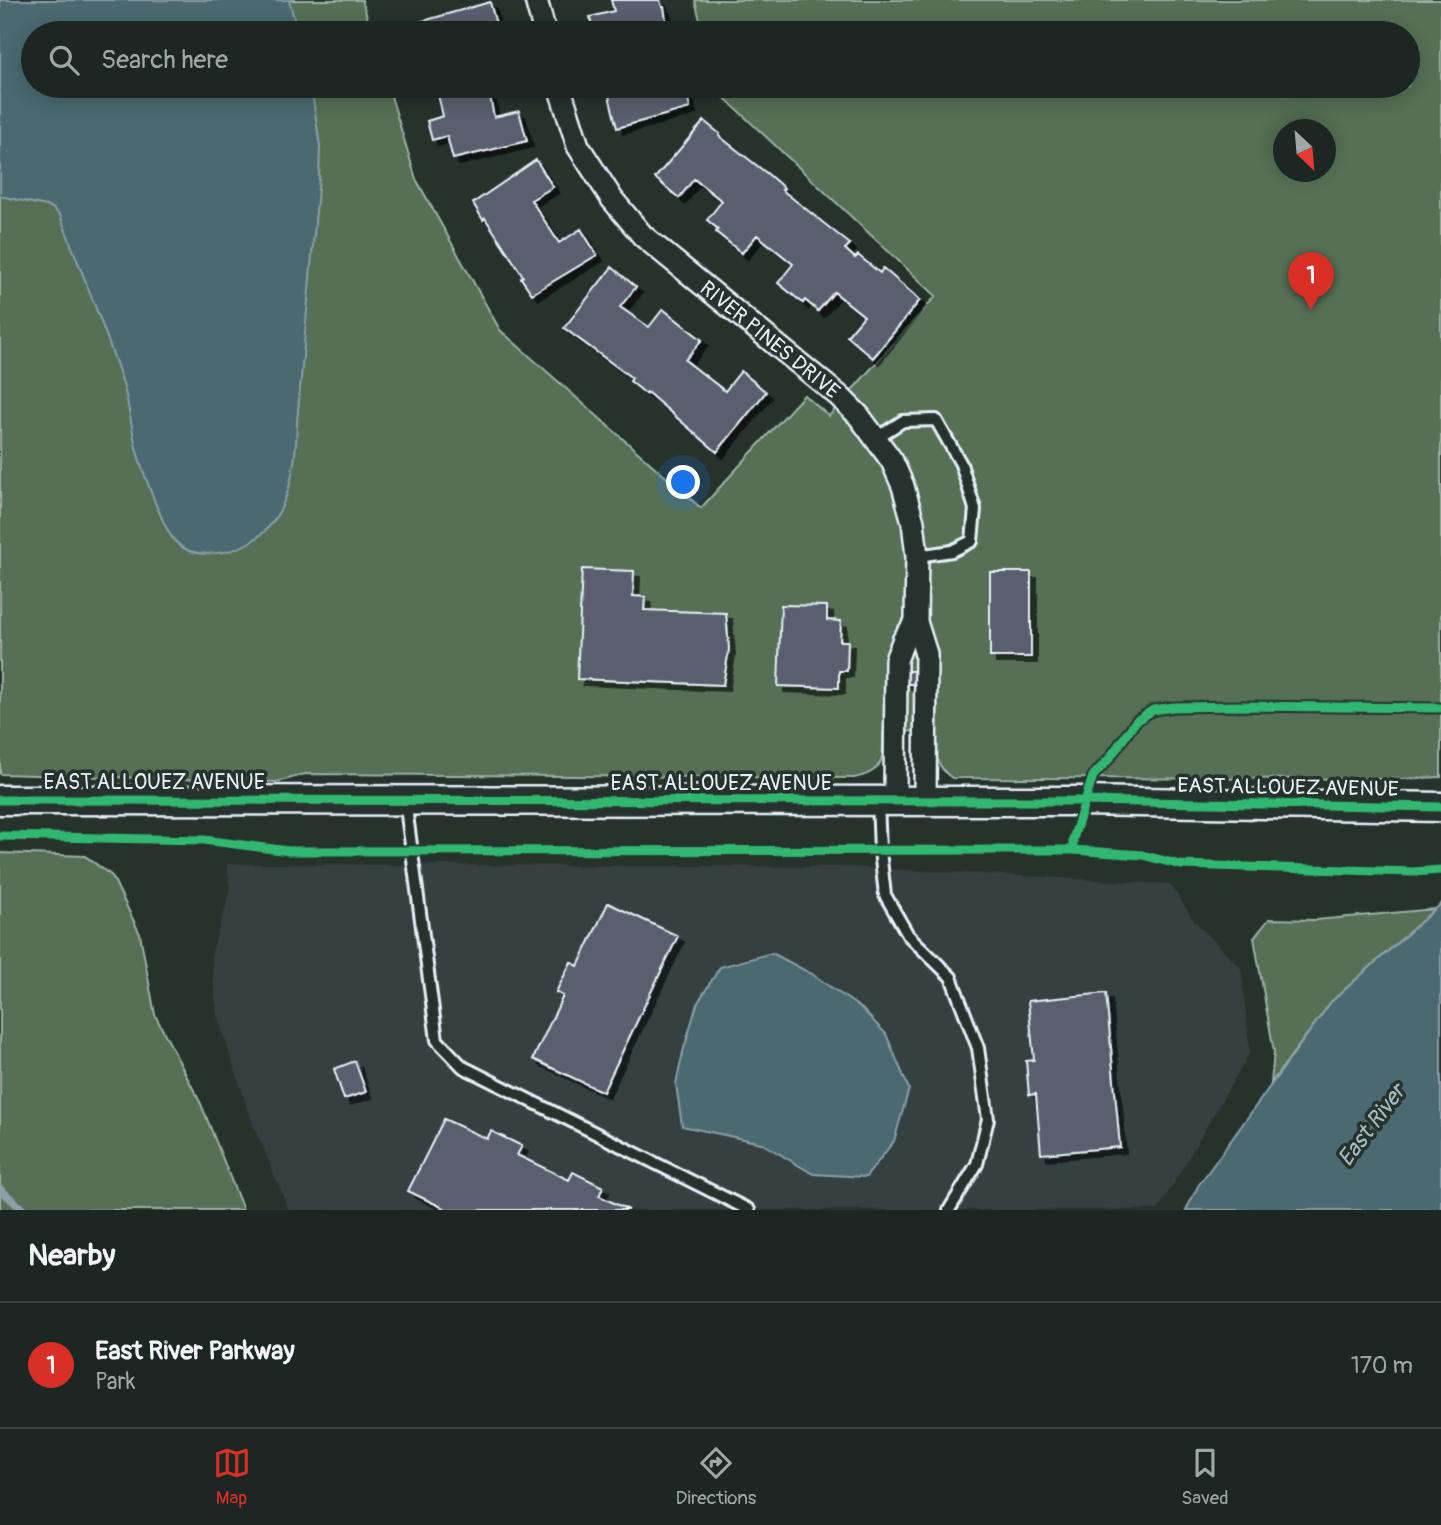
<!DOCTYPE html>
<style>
:root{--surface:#1c2622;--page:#29322f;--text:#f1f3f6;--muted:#a0a5a5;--line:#3a4340;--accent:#d93025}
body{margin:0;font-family:Pangolin,sans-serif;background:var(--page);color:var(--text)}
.compass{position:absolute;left:1273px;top:119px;width:63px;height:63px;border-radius:50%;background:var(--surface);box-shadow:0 4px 18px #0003;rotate:154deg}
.you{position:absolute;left:684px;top:483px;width:24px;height:24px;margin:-18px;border:5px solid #fff;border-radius:50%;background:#1a73e8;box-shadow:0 0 0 10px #1a73e833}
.badge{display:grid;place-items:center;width:46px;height:46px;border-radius:50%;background:var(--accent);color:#fff;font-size:23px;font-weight:700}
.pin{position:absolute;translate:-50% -58px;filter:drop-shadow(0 2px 4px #0008)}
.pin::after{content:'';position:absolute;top:37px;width:24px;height:21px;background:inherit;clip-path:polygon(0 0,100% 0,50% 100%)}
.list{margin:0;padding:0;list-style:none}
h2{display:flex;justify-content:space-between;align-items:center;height:91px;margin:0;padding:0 28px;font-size:30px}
h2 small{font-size:23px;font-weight:400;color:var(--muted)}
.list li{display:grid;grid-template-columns:46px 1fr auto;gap:21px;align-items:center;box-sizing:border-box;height:126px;padding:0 28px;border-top:2px solid var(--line)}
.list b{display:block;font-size:26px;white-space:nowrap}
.list p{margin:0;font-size:23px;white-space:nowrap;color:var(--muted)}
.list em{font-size:23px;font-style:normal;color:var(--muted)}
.icon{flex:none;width:38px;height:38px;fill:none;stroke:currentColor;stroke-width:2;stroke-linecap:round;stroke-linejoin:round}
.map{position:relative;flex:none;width:1441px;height:1210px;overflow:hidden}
.search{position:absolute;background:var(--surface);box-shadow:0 4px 18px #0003;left:21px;right:21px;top:21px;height:77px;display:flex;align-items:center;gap:18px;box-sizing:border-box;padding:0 24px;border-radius:38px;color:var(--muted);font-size:26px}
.sheet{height:217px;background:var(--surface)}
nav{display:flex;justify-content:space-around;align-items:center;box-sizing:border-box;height:98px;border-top:2px solid var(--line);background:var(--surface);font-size:19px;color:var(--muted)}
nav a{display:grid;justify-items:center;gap:4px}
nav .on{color:var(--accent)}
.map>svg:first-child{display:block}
.built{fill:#354040}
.green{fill:#557056;stroke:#9eb0a7;stroke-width:2;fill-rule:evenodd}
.water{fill:#4b6971;stroke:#8a9fa7;stroke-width:2}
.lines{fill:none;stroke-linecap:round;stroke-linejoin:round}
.stream{stroke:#8a9fa7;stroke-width:8}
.building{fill:#58606e;stroke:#e8f1f8;stroke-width:2;filter:url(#shadow)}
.lane-casing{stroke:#e8f1f8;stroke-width:16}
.street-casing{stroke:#e8f1f8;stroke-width:26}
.secondary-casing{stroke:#e8f1f8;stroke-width:33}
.lane{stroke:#26332d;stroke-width:10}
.street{stroke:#26332d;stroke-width:21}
.secondary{stroke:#26332d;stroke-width:28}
.cycleway-casing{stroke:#26332d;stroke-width:13}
.cycleway{stroke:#33b770;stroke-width:9}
.labels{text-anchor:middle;stroke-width:7;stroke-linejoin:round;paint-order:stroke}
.street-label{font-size:21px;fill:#e8f1f8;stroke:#26332d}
.water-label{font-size:23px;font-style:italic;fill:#a9bbc2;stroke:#26332d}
</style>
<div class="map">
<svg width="1441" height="1210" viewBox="0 0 1441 1210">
<defs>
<filter id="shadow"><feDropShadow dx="6" dy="6" stdDeviation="0" flood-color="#0009"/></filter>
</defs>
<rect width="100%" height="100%" fill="#26332d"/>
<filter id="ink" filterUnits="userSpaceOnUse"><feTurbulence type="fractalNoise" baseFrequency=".0143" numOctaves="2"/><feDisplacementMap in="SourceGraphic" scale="14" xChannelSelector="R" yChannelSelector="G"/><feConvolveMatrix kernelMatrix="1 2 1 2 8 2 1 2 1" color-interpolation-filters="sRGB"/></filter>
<g filter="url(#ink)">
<path class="built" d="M 227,864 L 851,867 L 1170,884 L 1195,922 L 1241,968 L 1250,1052 L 1158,1210 L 289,1210 L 251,1119 L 217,1015 L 211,956 L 230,891 Z"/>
<path class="green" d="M 0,0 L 362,0 L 372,33 L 33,33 L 33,86 L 388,86 L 416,179 L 500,330 L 701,508 L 804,395 L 829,416 L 936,296 L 717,91 L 716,86 L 1408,86 L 1408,33 L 703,33 L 695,0 L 1441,0 L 1441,777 L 1401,779 L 952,778 C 934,765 935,751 934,730 L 883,733 C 883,760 884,772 854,778 L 305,774 L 278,782 L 0,774 ZM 1284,130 L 1326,130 L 1326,172 L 1284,172 Z
M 0,853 L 85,856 L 112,876 L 140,934 L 155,1015 L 201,1104 L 243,1210 L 0,1210 Z
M 1435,909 L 1331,1002 L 1271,1083 L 1274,1052 L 1254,938 L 1269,919 L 1316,920 Z"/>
<path class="water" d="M 0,0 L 289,0 L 298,33 L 33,33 L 33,86 L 311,86 L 320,146 L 319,178 L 297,422 C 296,463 291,517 252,541 C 231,554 192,562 174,540 C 166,530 162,518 157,507 C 149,487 141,468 136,447 C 131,426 129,404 123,384 C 105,327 81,272 60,215 L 51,207 L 0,196 Z
M 1441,904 L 1441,1208 L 1439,1210 L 1186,1210 L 1198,1186 L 1331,1002 Z
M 772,953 L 812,974 L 862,1009 L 886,1034 L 909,1089 L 894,1141 L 866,1177 L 813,1174 L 761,1143 L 682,1126 L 676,1084 L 683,1052 L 697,1004 L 720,967 Z"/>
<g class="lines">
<path class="stream" d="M 0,1189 L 23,1210"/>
</g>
<path class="building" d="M 611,0 L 660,0 L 662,7 L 664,7 L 668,33 L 594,33 L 590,17 L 614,11 Z
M 490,2 L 498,32 L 419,33 L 416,23 Z
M 436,86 L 488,86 L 494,117 L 519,111 L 527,141 L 453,159 L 447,136 L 432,140 L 427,121 L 443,116 Z
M 633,86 L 685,86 L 690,108 L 617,128 L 609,96 L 634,89 Z
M 704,121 L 720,134 L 719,136 L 769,175 L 784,188 L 782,190 L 850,244 L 845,249 L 855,258 L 858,255 L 880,273 L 883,268 L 920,300 L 873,358 L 847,336 L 864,316 L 834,292 L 818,311 L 805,300 L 803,303 L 778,283 L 793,264 L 757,235 L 742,253 L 716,232 L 718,229 L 707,220 L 722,201 L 694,179 L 679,198 L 655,178 Z
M 536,160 L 553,187 L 531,200 L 559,243 L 581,229 L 597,255 L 532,294 L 521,278 L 523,276 L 485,218 L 483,220 L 473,203 Z
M 612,267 L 636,287 L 620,307 L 649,327 L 663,309 L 702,340 L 685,360 L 725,391 L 741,371 L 766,392 L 717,452 L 647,392 L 646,394 L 630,381 L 632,378 L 564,328 Z
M 582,569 L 634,571 L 633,596 L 645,597 L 644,610 L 726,613 L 729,649 L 723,685 L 577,679 Z
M 990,572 L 1031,572 L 1031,657 L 990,657 Z
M 781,605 L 827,606 L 827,620 L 841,621 L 840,641 L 848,641 L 847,671 L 839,671 L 839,688 L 778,686 Z
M 905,671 L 918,671 L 918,684 L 905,684 Z
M 608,903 L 678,936 L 603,1092 L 533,1059 L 563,996 L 556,992 L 571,962 L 578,966 Z
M 1106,993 L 1120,1147 L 1041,1154 L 1036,1094 L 1029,1095 L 1026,1061 L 1034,1060 L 1028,1001 Z
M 355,1061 L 366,1092 L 344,1099 L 334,1069 Z
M 444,1119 L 487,1139 L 491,1131 L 522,1146 L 517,1155 L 569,1180 L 573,1172 L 603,1187 L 599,1196 L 629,1210 L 448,1210 L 408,1191 Z"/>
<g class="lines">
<defs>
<path id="lane" d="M 876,438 L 903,421 L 936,420 L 961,464 L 975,509 L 972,541 L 952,551 L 917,556
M 405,800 L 437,1040 L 463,1067 L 749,1210
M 878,801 L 880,851 L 885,895 L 908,935 L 951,977 L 978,1048 L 988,1119 L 977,1164 L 949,1210"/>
<g id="street">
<path d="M 536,0 L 545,33"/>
<path id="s1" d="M 559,86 L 578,146 L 612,199 L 643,236 L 839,396 L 859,416 L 892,461 L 903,486 L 913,522 L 917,556 L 916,622 L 926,654 L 925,802"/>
<path d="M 895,802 L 896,660 L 904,639 L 916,622"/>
</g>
<path id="secondary" d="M 0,800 L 1077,801 L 1441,807"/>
</defs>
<use href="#lane" class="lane-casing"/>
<use href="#street" class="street-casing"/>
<use href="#secondary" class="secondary-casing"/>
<use href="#lane" class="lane"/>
<use href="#street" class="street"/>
<use href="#secondary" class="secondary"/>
<defs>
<path id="cycleway" d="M 0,800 L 1077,801 L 1441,807
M 0,836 L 204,840 L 289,851 L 1073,850 L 1142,855 L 1181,865 L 1413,872 L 1441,870
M 1073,850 L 1073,839 L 1093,776 L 1109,759 L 1136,721 L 1153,710 L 1174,707 L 1241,706 L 1441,708"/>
</defs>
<use href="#cycleway" class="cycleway-casing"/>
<use href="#cycleway" class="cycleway"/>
</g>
</g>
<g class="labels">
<g class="street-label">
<text dy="7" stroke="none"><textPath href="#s1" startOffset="338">RIVER PINES DRIVE</textPath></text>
<text x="154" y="789">EAST ALLOUEZ AVENUE</text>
<text x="721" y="790">EAST ALLOUEZ AVENUE</text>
<text transform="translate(1288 787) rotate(1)" y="7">EAST ALLOUEZ AVENUE</text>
</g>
<g class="water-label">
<text transform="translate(1371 1125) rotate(-53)" y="8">East River</text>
</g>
</g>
</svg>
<svg class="compass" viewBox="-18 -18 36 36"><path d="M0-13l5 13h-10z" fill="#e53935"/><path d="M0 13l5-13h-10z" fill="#a0a5a5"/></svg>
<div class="you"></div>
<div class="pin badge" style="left:1311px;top:310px">1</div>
<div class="search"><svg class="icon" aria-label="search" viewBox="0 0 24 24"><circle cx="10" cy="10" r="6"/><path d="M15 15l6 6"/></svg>Search here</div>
</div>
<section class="sheet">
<h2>Nearby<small></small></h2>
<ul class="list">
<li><span class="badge">1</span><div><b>East River Parkway</b><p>Park</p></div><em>170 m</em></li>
</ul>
</section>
<nav>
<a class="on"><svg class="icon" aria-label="map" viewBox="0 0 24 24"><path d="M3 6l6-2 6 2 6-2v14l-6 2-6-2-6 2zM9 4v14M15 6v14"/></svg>Map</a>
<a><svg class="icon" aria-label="directions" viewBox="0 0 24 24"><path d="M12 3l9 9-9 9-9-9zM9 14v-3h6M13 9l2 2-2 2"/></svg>Directions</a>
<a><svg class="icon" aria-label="saved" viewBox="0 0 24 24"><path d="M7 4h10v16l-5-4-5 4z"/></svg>Saved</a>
</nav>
